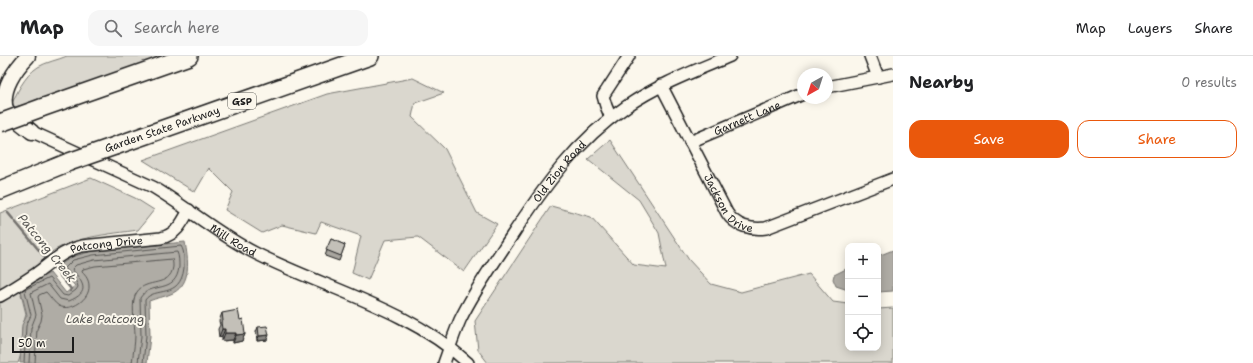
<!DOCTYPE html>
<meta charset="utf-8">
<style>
:root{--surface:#fff;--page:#f6f6f6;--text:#202124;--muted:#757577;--line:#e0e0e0;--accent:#ea580c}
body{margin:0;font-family:"Shantell Sans",sans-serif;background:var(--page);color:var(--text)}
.controls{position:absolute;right:12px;bottom:12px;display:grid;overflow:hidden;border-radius:8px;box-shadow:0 2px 10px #0003}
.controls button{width:36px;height:36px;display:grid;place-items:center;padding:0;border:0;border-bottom:1px solid var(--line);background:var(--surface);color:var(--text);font:20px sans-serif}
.compass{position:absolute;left:797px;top:12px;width:36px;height:36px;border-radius:50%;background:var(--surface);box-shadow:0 2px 10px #0003;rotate:219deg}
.scale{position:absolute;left:12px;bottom:10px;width:62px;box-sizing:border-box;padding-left:4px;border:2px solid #1c1c1c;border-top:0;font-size:11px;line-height:14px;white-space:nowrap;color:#1c1c1c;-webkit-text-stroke:3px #fbf7ec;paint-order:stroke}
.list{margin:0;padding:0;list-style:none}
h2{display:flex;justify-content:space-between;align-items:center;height:52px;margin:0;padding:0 16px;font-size:17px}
h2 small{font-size:13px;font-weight:400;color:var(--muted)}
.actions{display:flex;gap:8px;padding:12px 16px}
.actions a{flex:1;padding:9px 0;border:1px solid var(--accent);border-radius:12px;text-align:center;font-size:14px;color:var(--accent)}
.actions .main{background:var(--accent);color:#fff}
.icon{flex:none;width:22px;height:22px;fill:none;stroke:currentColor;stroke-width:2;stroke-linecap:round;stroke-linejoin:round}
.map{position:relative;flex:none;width:893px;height:307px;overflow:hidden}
header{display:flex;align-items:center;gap:24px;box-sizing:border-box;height:56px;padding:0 20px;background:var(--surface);border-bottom:1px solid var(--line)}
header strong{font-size:19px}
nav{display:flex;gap:22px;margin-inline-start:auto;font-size:14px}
.search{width:280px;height:36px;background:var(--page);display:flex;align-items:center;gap:10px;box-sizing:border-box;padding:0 14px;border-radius:12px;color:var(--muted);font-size:15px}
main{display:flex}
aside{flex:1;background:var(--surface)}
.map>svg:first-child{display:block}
.green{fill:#dad7ce;stroke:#7b7a75}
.water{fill:#afaca5;stroke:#74726e}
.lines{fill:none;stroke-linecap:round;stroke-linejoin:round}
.shore{stroke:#575653;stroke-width:1}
.stream{stroke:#74726e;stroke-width:2.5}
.minor-casing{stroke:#1c1c1c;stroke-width:14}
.major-casing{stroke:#1c1c1c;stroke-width:17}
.highway-casing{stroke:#1c1c1c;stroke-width:20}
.minor{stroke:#fbf7ec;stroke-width:11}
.major{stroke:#fbf7ec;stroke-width:14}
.highway{stroke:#fbf7ec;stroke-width:17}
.highway-bridge-casing{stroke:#1c1c1c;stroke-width:20;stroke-linecap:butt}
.highway-bridge{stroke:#fbf7ec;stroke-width:17}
.wall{fill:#a8a59e;stroke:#1c1c1c}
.shaded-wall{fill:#888681;stroke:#1c1c1c}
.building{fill:#c3c0b8;stroke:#1c1c1c}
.labels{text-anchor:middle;stroke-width:4;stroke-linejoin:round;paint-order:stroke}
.shield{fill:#fbf7ec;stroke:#5f5e5a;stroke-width:1}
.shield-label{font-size:10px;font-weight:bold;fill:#1c1c1c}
.street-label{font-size:11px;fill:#1c1c1c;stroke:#fbf7ec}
.water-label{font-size:12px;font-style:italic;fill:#575653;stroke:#fbf7ec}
</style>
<header>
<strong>Map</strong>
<div class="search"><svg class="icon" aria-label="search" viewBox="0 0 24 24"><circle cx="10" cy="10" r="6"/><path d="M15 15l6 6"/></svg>Search here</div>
<nav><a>Map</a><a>Layers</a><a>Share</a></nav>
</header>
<main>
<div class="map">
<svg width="893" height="307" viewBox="0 0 893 307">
<rect width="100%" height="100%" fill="#fbf7ec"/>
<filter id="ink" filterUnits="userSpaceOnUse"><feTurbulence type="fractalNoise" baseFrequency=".025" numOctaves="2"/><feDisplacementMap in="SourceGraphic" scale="8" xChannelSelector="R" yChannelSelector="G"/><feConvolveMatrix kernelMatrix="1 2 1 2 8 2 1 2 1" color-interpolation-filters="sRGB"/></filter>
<g filter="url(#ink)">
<path class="green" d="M 67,0 L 162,0 C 112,20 62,41 10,52 C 16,38 24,20 38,11 C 46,6 58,4 67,0 Z
M 413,22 L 444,37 L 415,47 L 412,61 L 445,93 L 477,157 L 497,168 L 464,216 L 418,181 L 385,184 L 368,224 L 352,217 L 361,180 L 321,166 L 316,177 L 282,169 L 262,177 L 225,154 L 233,136 L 209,112 L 195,136 L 143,104 L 327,38 Z
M 610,84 L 689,204 L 711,228 L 741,236 L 809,218 L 833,246 L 848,248 L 848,292 L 878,292 L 878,253 L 893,252 L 893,307 L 488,307 L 478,294 L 475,265 L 551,150 L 591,161 L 634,209 L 666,213 L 659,177 L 639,144 L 588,103 Z
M 91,122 L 135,142 L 154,154 L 138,174 C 112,178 64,181 45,202 C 36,211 28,227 21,238 L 26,258 L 22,273 L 23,293 L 18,307 L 0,307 L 0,157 Z"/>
<path class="water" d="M 185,186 C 188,203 192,227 173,237 C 165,241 156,242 149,245 L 150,280 L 147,307 L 20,307 L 22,269 L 27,259 L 20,231 L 50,217 L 66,237 L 75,230 L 58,210 L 72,201 L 92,195 Z
M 893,194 L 893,235 L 878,236 L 878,200 Z
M 848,212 L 848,234 L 836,230 L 833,223 L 834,219 Z"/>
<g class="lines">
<path class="shore" d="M 24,307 L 26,270 L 31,259 L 25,235 L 26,233 L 49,222 L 63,239 L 68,240 L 76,234 L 78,231 L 77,227 L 65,212 L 73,204 L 93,199 L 181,190 C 185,196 184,205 184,212 C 180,244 154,230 145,244 L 146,280 L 143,307
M 29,307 L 31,272 L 36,259 L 31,237 L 32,236 L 48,228 L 60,243 L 69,245 C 91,236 83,227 72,213 L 76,209 L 94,204 L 177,196 C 179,200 179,206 179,211 C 176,239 150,225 140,242 L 141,280 L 138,307
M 35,307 L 37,273 L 41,265 L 42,259 L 38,241 L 39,239 L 46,236 C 50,240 54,247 59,250 C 71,256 90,243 89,230 C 89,224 86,220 82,216 L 83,213 L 95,210 L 172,203 C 173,206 173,208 173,211 C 170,232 146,222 137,236 C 130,245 135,268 135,279 C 135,288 133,298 132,307"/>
<path class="stream" d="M 8,157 L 48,205
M 51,209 L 71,233 L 70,235"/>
<defs>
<g id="minor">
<path d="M 870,0 L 878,21"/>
<path id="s1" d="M 661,29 L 727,157 C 735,170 751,174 766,172 L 893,123"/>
<path d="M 827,31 L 893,18"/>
<path d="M 611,62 L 606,50 L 603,40 L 629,0"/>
<path id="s2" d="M 26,73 L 153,131 C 188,152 219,179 255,197 C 326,233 408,252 468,307"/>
<path id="s3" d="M 690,86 L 803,38"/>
<path id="s4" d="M 0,240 C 13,233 25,225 37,217 C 52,206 64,194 82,190 L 161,182 C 177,178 182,167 189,154"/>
<path id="s5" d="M 444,307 C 449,293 454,278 460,264 C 474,235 493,208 511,181 C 543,132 577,84 627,50 C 659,28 695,15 730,0"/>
</g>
<path id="major" d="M 28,0 C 16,12 0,34 6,53 C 12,62 24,69 32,76"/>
<path id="highway" d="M 41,52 L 189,0
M 115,90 L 370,0
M 0,134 L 69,106"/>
</defs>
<use href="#minor" class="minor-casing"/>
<use href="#major" class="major-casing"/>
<use href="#highway" class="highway-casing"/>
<use href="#minor" class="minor"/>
<use href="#major" class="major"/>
<use href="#highway" class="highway"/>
<defs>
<path id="highway-bridge" d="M 0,67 L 41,52
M 69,106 L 115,90"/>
</defs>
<use href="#highway-bridge" class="highway-bridge-casing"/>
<use href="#highway-bridge" class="highway-bridge"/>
</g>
<path class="wall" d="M 331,183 L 345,189 L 339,205 L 325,200 Z
M 222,257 L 245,278 L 242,285 L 233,287 L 233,284 L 222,285 L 222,280 L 219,281 L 218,273 L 220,269 L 219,265 Z
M 258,271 L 267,284 L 257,285 L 256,276 Z"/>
<path class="shaded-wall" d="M 222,273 L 225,273 L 222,280 L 219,281 Z
M 225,277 L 236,277 L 233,284 L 222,285 Z
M 245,278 L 242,285 L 233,287 L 236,279 Z
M 269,279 L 267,284 L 257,285 L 259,280 Z"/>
<path class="building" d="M 331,183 L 345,189 L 341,200 L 326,194 Z
M 238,254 L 240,264 L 243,263 L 245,278 L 236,279 L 236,277 L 225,277 L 225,273 L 222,273 L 221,266 L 223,265 L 222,257 Z
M 267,270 L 269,279 L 259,280 L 258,271 Z"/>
</g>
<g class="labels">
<rect class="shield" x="228" y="37" width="28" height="16" rx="3"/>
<g class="shield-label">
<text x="242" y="49">GSP</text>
</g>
<g class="street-label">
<text dy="4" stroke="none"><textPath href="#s3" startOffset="62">Garnett Lane</textPath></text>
<text transform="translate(162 73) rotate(-19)" y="4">Garden State Parkway</text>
<text dy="4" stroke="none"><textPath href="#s5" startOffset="225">Old Zion Road</textPath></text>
<text dy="4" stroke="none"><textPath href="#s1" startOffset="138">Jackson Drive</textPath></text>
<text dy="4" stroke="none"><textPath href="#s2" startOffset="236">Mill Road</textPath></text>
<text dy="4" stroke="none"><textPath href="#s4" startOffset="121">Patcong Drive</textPath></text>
</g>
<g class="water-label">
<text transform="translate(47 192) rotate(51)" y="4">Patcong Creek</text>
<text x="105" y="267">Lake Patcong</text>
</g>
</g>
</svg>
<div class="controls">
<button>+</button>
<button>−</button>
<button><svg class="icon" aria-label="locate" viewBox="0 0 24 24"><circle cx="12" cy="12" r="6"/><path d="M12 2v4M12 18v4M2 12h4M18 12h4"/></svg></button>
</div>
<svg class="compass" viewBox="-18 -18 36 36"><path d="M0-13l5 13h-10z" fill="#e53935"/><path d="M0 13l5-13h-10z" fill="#757577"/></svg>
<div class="scale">50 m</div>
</div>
<aside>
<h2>Nearby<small>0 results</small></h2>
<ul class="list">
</ul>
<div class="actions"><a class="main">Save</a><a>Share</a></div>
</aside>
</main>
